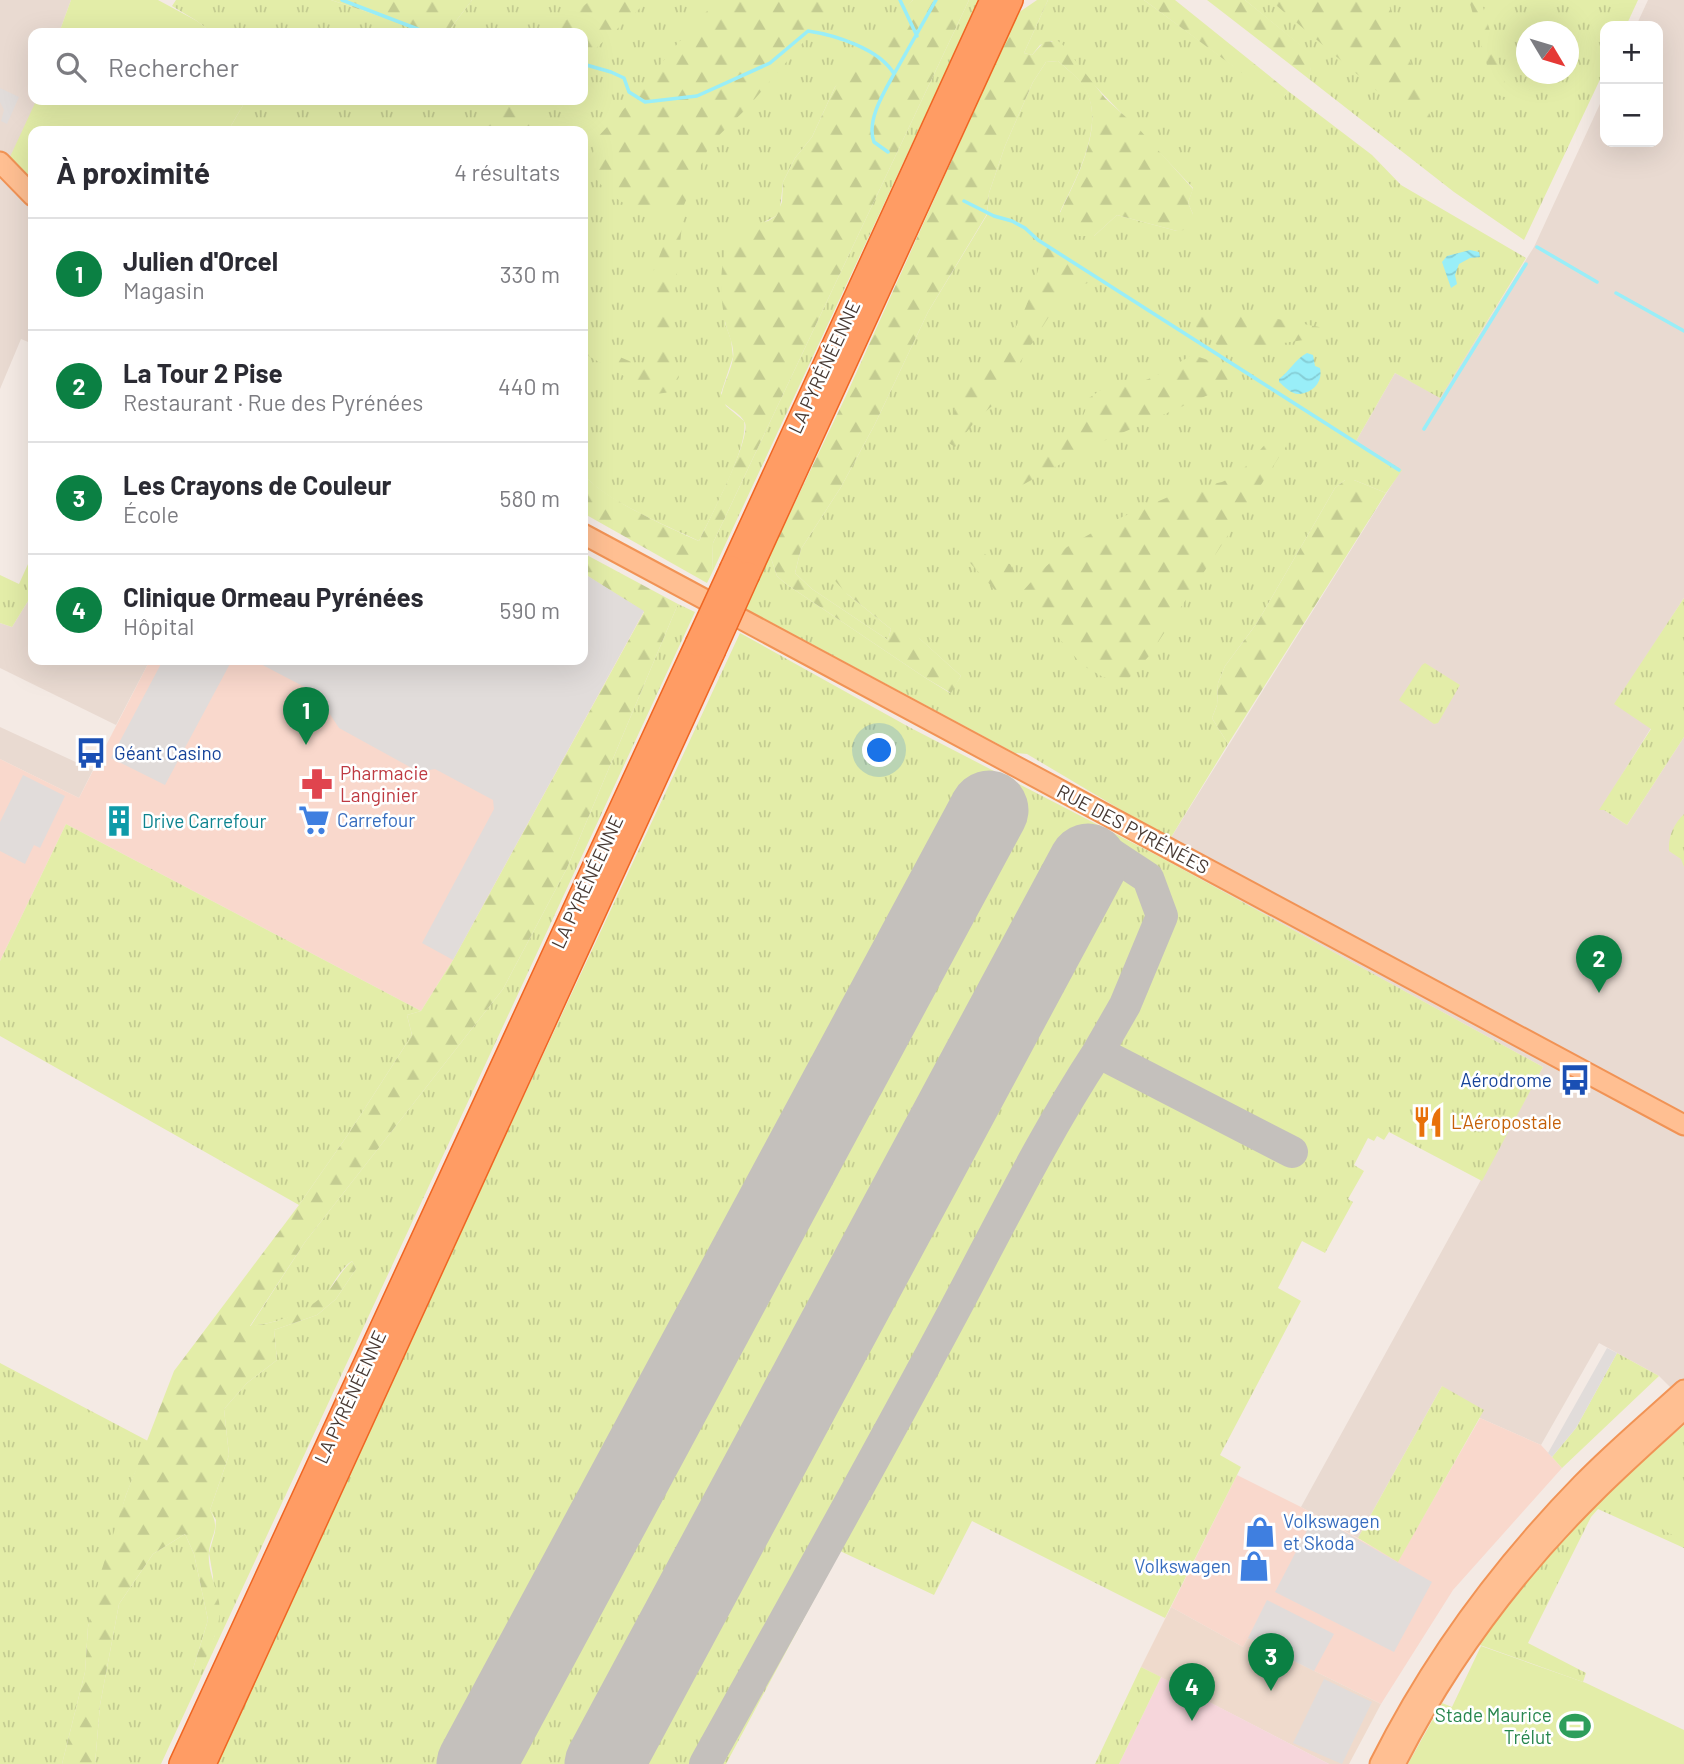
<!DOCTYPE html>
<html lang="fr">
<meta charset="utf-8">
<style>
:root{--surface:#fff;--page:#f2f2f3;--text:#2b2b33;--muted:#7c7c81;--line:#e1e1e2;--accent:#0b8043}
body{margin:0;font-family:Barlow,sans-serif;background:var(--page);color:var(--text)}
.controls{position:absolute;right:21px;top:21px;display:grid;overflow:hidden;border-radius:14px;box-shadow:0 7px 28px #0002}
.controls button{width:63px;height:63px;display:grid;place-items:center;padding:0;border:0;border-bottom:2px solid var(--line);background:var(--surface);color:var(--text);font:35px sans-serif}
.compass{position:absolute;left:1516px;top:21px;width:63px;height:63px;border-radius:50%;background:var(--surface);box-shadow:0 7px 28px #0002;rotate:128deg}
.you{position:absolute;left:880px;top:751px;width:24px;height:24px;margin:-18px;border:5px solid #fff;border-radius:50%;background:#1a73e8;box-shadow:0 0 0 10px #1a73e833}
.badge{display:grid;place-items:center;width:46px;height:46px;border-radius:50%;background:var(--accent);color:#fff;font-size:23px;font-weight:700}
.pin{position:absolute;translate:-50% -58px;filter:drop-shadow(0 2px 4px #0008)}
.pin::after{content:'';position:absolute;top:37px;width:24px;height:21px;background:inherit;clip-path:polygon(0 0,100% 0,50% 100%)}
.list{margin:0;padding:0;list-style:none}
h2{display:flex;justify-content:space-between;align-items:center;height:91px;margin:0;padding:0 28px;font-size:30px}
h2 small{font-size:23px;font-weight:400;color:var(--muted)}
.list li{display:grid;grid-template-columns:46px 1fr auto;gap:21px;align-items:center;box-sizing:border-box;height:112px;padding:0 28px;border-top:2px solid var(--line)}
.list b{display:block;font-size:26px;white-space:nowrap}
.list p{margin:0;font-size:23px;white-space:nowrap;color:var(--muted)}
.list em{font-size:23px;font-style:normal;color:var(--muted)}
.icon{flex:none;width:38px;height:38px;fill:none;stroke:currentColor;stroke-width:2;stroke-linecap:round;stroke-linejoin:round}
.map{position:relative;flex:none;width:1684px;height:1764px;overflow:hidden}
.search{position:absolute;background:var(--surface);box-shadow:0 7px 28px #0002;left:28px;top:28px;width:560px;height:77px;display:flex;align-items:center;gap:18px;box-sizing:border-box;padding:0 24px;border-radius:14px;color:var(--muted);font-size:26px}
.panel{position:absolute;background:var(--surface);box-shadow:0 7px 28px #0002;left:28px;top:126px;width:560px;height:539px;border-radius:14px}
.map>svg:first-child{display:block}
.residential{fill:#e9dad1}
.commercial{fill:#f9d8cc}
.education{fill:#efdacc}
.medical{fill:#f6d6db}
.grass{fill:url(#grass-tufts);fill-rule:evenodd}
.forest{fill:url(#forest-firs)}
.park{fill:#e3eda8}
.parking{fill:#e1dcda}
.water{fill:url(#water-waves)}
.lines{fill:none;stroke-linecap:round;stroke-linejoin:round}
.stream{stroke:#99eef8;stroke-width:3.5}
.taxiway{stroke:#c4c0bc;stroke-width:32}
.runway{stroke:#c4c0bc;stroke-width:79}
.major-casing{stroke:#f19355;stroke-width:23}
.highway-casing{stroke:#ef6623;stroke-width:26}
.major{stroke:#ffbf92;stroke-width:19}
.highway{stroke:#ff9c64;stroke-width:23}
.highway-bridge-casing{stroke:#ef6623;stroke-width:26;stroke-linecap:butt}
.highway-bridge{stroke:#ff9c64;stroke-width:23}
.labels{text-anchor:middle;stroke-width:5;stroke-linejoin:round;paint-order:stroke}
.street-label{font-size:19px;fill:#473933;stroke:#fff}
.transit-label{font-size:19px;fill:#164399;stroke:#fff;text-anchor:start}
.health-label{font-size:19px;fill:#be3a42;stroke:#fff;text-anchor:start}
.shop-label{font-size:19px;fill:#366cbe;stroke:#fff;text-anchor:start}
.culture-label{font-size:19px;fill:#0d838f;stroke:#fff;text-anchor:start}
.food-label{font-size:19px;fill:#c56008;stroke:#fff;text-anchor:start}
.leisure-label{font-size:19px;fill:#27864d;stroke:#fff;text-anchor:end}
</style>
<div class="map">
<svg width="1684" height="1764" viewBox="0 0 1684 1764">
<defs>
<pattern id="grass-tufts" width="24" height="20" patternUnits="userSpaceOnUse" patternTransform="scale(1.75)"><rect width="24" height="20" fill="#e3eda8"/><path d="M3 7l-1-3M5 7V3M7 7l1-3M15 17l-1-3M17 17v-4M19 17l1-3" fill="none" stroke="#c4cc91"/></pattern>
<pattern id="forest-firs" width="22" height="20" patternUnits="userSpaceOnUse" patternTransform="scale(1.75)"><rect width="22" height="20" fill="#e3eda8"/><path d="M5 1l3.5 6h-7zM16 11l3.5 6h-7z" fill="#c4cc91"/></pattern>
<pattern id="water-waves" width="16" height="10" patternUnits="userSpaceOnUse" patternTransform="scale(1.75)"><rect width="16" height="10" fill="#99eef8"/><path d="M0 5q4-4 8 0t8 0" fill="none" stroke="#85cdd5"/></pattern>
</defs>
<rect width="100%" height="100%" fill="#f4eae4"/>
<path class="residential" d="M 0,0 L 71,0 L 59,33 L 33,33 L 33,100 L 42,100 L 40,103 L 37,101 L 10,158 L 33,180 L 33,344 L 21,339 L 0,389 Z
M 1648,0 L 1684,0 L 1684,598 L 1615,704 L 1651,728 L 1600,810 L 1604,810 L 1627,825 L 1684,737 L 1684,1401 L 1659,1376 L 1599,1343 L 1541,1445 L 1480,1418 L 1442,1386 L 1358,1538 L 1301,1507 L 1543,1067 L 1162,858 L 1170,839 L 1401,470 L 1356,441 L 1395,373 L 1440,397 L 1534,247 L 1605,93 L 1605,142 L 1658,142 L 1658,26 L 1636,26 Z
M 33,593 L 33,660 L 150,660 L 116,725 L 0,668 L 0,623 L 12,627 Z
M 0,727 L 93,770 L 79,798 L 0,759 Z"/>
<path class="commercial" d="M 583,573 L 644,611 L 453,960 L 421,1011 L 66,824 L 0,961 L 0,759 L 79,798 L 150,660 L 583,660 Z
M 1480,1418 L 1541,1445 L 1562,1468 L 1453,1590 L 1381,1704 L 1248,1638 L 1243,1647 L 1171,1607 L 1237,1475 L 1301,1507 L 1398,1561 Z"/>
<path class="education" d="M 1171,1607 L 1243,1647 L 1248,1638 L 1381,1704 L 1349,1764 L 1329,1764 L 1141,1667 Z"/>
<path class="medical" d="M 1161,1677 L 1329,1764 L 1119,1764 Z"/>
<path class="grass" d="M 176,0 L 331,0 L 431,33 L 212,33 L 197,21 L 172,6 Z
M 472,0 L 913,0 L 835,87 L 812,137 L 795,158 L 783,182 L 780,209 L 776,216 L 760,224 L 725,323 L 731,340 L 733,357 L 721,393 L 726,406 L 744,421 C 749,447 711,515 699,541 C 674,529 591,495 583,471 L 583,131 L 228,131 L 246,100 L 583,100 L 583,33 L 447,33 Z
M 969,0 L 979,0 L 712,573 L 713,543 Z
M 1048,0 L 1144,0 L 1281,101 L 1288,91 L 1372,155 L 1401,185 L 1526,258 L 1440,398 L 1395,373 L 1356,441 L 1402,470 L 1386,493 L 1354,480 L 1345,480 L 1335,488 L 1257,623 L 1225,666 L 1218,683 L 1217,705 L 1212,718 L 1228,744 L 1170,839 L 1027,754 L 1015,753 L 746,609 L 770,555 L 777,576 L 786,584 L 924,677 L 950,693 L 961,676 L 920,639 L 846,593 L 891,629 L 888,640 L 812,589 L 795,573 L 801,549 L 841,487 L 875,424 L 928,312 L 987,215 L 989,193 L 1005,146 L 1033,82 L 1046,62 L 1058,61 C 1067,69 1079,78 1085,88 C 1106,124 1076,179 1060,212 L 1094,236 L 1117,215 L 1177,231 L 1193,214 L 1188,203 L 1193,188 C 1147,138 1099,91 1052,41 L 1040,45 L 1032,55 L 1024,53 Z
M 1245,0 L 1638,0 L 1626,26 L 1605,26 L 1605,69 L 1524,240 L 1454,192 L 1309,79 L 1312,55 ZM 1526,32 L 1568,32 L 1568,74 L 1526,74 Z
M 33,553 L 33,593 L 12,627 L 0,623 L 0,575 L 19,584 Z
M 1684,598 L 1684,737 L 1627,825 L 1604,810 L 1599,810 L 1651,729 L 1614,704 Z
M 678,604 L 695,612 L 161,1764 L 95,1764 L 100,1705 L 119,1604 L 153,1554 L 185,1534 L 194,1554 L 208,1620 L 193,1669 L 200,1670 L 215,1635 L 213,1576 L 209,1553 L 215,1532 L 216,1520 L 210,1510 L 229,1455 L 224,1409 L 247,1383 L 277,1360 L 274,1330 L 317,1315 L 336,1299 L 356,1269 L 352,1261 C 337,1271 332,1291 317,1303 C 299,1318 272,1322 250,1327 L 305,1242 L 503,989 L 567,868 Z
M 740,633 L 909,727 L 1162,858 L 1543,1067 L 1482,1181 L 1389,1132 L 1384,1140 L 1377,1136 L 1374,1141 L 1368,1138 L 1354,1165 L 1364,1171 L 1348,1199 L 1353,1202 L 1325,1253 L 1302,1241 L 1278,1288 L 1301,1301 L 1220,1455 L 1241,1467 L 1165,1618 L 972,1521 L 934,1595 L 840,1551 L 726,1764 L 212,1764 Z
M 1425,663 L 1460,685 L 1438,723 L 1434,724 L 1399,700 L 1422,665 Z
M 1684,814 L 1684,867 L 1681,859 L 1669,851 C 1668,836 1674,824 1684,814 Z
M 66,824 L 421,1011 L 407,1015 L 412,1035 L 349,1133 L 299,1205 L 0,1036 L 0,961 Z
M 1617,1353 L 1659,1376 L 1562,1468 L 1552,1457 L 1576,1428 Z
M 0,1363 L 148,1441 L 126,1495 L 88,1627 L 85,1672 L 62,1764 L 0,1764 Z
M 1442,1386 L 1484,1410 L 1398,1562 L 1358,1538 Z
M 1684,1425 L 1684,1548 L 1598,1509 L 1591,1517 L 1528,1643 L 1586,1673 L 1583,1682 L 1477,1644 L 1514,1594 L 1597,1502 Z
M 1141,1667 L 1161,1677 L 1119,1764 L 1095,1764 Z"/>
<path class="forest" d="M 331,0 L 472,0 L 447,33 L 431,33 Z
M 591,0 L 649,0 L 583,60 L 583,33 L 549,33 Z
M 717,0 L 843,0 L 807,38 L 747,108 L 710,144 L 684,205 L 669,352 L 679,377 L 671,392 L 656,394 L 583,353 L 583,336 L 613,354 L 650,370 L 654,270 L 670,229 L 676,205 L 628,206 L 608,193 L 592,174 L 594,141 L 636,96 L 671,51 Z
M 913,0 L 969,0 L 713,543 L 712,573 L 707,583 L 583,513 L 583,471 C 590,493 676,531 699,541 C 708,522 751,439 745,423 C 741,413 727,408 721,400 C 722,385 731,372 733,358 C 735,345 727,333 725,321 C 719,292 717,248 741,227 L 768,221 L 776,216 L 782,202 L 783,182 L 795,158 L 812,137 L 835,87 L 855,57 Z
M 1037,0 L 1048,0 L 1024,53 L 1032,55 L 1044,42 L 1058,41 L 1063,45 L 1105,98 L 1139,129 L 1193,189 L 1188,203 L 1193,214 L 1191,229 L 1177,231 L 1117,215 L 1094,236 L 1077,236 L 1060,213 C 1076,179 1106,125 1085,89 C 1079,78 1067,69 1058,61 L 1046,62 L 1033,82 L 1005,146 L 989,193 L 987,214 L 928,312 L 875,424 L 841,487 L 801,549 L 795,573 L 812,589 L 888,640 L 891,629 L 846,593 L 828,573 L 832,567 L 852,577 L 961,676 L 951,693 L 924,677 L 786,584 L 777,576 L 770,555 L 845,398 L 1018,13 Z
M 1144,0 L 1175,0 L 1288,91 L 1281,102 Z
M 1207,0 L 1245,0 L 1313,55 L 1309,79 Z
M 1270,0 L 1387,0 L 1433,123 L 1425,132 Z
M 1469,0 L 1481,0 L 1506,87 L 1516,90 L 1524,84 L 1530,74 L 1543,74 L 1537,82 L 1517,101 L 1495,94 Z
M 497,100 L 552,100 L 528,131 L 484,131 L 478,122 L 480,112 L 495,104 Z
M 1049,242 L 1059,243 L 1098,270 L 1096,280 L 1071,289 L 1059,301 L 992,406 L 976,420 L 955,447 L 944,440 C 954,413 963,379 985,358 C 989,354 995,352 999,349 C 1006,343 1013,331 1018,323 C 1033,297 1036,268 1049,242 Z
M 1207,312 L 1252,314 L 1319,327 L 1323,332 L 1317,338 L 1242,349 L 1217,345 L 1193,325 L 1193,315 Z
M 1192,355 C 1211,360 1226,368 1240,381 L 1099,443 L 1015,489 L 1010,485 C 1019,472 1031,467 1043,457 C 1050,451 1055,443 1062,437 C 1078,424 1084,420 1089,398 L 1105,387 C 1136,391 1166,370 1192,355 Z
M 1275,433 L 1287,439 L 1287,445 L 1149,656 L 1129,678 L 1103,677 L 1082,665 L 1040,616 L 1023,603 L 1023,591 L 1038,574 L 1067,547 L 1113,521 L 1182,491 L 1222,482 L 1239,474 Z
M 1345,480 L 1354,480 L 1386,493 L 1228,744 L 1212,718 L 1217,705 L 1218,683 L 1225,666 L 1257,623 L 1335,488 Z
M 957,536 L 994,560 L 1010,564 L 1017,577 L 1014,588 L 1005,601 L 949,540 Z
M 583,553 L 678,604 L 567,868 L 503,989 L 305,1242 L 250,1326 C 281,1323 312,1311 332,1286 C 339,1277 343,1269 352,1261 L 356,1269 L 336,1299 L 317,1315 L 274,1330 L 277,1360 L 247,1383 L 224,1409 L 229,1455 L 210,1510 C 221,1530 211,1533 209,1552 C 207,1568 216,1587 219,1602 C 223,1625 209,1650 200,1671 L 193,1669 L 208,1620 L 194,1554 L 185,1534 L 153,1554 L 119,1604 L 100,1705 L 95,1764 L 62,1764 L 85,1672 L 88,1627 L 100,1575 L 126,1495 L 174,1371 L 299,1205 L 349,1133 L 412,1035 L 407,1015 L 421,1011 L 453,960 L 644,612 L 583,573 Z"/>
<path class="park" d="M 71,0 L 158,0 L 197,21 L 212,33 L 59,33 Z
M 42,100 L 246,100 L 228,131 L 33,131 L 33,180 L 9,159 L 36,101 L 40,103 Z
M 1684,1488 L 1684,1541 L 1663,1530 Z
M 1481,1646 L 1586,1683 L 1684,1730 L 1684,1764 L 1408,1764 L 1442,1703 L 1452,1707 Z"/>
<path class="parking" d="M 0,88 L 19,97 L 7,124 L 1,121 L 4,110 L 0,102 Z
M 583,573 L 644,611 L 453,960 L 422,943 L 494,809 L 493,800 L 435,769 L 419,772 L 339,728 L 316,693 L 253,660 L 583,660 Z
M 163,660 L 232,660 L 165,785 L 111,758 Z
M 23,775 L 65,796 L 40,848 L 34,845 L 25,864 L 0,851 L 0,822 Z
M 1607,1348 L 1617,1353 L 1576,1428 L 1552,1457 L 1548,1453 Z
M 1315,1515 L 1432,1582 L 1394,1652 L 1275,1592 Z
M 1267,1600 L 1334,1634 L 1314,1671 L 1248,1638 Z
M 1324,1679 L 1372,1702 L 1342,1764 L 1293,1743 Z"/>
<path class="water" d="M 1470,250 L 1479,252 L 1480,257 L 1470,258 L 1459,264 L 1455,275 L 1457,284 L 1451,288 L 1442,262 L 1447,256 Z
M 1307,353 L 1313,355 L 1315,366 L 1320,368 C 1323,381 1314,392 1300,394 C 1292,395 1285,387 1279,382 L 1279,379 C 1290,371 1294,360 1307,353 Z"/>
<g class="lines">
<path class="stream" d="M 342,0 L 428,33
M 900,0 L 917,36
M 583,64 L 611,72 L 624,78 L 629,92 L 645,102 L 697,96 L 770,63 L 808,31 C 835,35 880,49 894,74 C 884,92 866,121 874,142 L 888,152
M 894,74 L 936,0
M 964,201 L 994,216 L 1012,221 L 1025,228 L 1038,240 L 1399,470
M 1537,247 L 1597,282
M 1616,293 L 1684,331
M 1424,429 L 1526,264"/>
<path class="taxiway" d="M 1104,849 L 1148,878 L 1162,916 L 1125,1005 L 1098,1052 L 1292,1152
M 705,1764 C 786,1618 868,1472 947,1324 C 996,1233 1041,1139 1098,1052"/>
<path class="runway" d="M 476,1764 L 989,810
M 604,1764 L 1088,863"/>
<defs>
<path id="major" d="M 0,162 L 33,196
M 583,534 L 1684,1125
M 1380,1764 C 1432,1660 1501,1567 1582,1484 C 1614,1451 1650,1421 1684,1390
M 1395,1764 C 1446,1663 1514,1572 1594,1493 C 1623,1464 1654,1437 1684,1409"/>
<path id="highway" d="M 732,568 L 992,0
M 748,574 L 1011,0
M 181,1764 L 697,644
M 204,1764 L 713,652"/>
</defs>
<use href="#major" class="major-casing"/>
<use href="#highway" class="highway-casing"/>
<use href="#major" class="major"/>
<use href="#highway" class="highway"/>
<defs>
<path id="highway-bridge" d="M 697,644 L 732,568
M 713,652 L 748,574"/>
</defs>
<use href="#highway-bridge" class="highway-bridge-casing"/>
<use href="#highway-bridge" class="highway-bridge"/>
</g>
<defs>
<symbol id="bus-bare" viewBox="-9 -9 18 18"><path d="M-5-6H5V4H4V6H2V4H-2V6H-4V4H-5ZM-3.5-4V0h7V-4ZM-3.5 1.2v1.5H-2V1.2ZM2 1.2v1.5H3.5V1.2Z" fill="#1a4fb4" stroke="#fff" stroke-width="2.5" paint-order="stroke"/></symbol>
<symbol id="pharmacy-bare" viewBox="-9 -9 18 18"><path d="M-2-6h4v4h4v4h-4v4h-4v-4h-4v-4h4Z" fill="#e0444e" stroke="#fff" stroke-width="2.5" paint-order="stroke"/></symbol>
<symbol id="supermarket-bare" viewBox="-9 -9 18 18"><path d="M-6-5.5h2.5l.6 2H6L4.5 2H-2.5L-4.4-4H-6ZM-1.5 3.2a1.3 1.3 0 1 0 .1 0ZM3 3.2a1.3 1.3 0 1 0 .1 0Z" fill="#3f7fe0" stroke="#fff" stroke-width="2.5" paint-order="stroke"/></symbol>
<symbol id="building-bare" viewBox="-9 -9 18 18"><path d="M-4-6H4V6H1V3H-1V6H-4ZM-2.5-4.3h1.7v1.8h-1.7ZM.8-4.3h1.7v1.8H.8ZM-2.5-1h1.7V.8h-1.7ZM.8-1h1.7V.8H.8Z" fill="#0f9aa8" stroke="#fff" stroke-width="2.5" paint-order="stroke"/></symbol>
<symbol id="restaurant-bare" viewBox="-9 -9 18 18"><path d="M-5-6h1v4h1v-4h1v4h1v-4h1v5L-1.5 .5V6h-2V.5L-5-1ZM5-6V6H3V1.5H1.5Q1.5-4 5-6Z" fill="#e8710a" stroke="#fff" stroke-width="2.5" paint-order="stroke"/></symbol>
<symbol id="shop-bare" viewBox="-9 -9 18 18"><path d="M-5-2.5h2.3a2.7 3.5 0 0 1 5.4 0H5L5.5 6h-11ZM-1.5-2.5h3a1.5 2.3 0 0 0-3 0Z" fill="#3f7fe0" stroke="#fff" stroke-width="2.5" paint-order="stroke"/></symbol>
<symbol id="stadium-bare" viewBox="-9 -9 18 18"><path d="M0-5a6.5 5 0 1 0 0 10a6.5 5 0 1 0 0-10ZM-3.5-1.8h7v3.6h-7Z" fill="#2e9e5b" stroke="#fff" stroke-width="2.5" paint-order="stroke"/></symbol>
</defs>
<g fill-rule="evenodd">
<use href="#bus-bare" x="69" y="731" width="44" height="44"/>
<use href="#pharmacy-bare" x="295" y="762" width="44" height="44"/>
<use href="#supermarket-bare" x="292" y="798" width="44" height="44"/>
<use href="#building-bare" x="97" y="799" width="44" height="44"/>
<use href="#bus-bare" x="1553" y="1058" width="44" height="44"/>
<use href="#restaurant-bare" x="1406" y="1100" width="44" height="44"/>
<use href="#shop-bare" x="1238" y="1510" width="44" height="44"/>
<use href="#shop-bare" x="1232" y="1544" width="44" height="44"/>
<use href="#stadium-bare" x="1553" y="1704" width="44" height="44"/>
</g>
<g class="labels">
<g class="street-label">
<text transform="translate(824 367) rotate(-65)" y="7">LA PYRÉNÉENNE</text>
<text transform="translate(1133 829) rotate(28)" y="7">RUE DES PYRÉNÉES</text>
<text transform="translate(587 882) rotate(-65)" y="7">LA PYRÉNÉENNE</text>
<text transform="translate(350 1397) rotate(-65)" y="7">LA PYRÉNÉENNE</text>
</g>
<g class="transit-label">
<text x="114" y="760">Géant Casino</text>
<text x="1552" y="1087" text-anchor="end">Aérodrome</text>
</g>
<g class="health-label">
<text x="340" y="780">Pharmacie<tspan x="340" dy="22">Langinier</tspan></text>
</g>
<g class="shop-label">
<text x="337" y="827">Carrefour</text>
<text x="1283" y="1528">Volkswagen<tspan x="1283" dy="22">et Skoda</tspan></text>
<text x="1231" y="1573" text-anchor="end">Volkswagen</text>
</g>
<g class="culture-label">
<text x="142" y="828">Drive Carrefour</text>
</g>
<g class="food-label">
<text x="1451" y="1129">L'Aéropostale</text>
</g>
<g class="leisure-label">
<text x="1552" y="1722">Stade Maurice<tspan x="1552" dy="22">Trélut</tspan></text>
</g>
</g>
</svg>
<div class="controls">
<button>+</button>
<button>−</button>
</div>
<svg class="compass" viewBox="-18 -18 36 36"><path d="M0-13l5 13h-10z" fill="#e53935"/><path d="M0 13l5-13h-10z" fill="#7c7c81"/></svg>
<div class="you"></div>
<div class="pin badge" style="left:306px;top:745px">1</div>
<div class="pin badge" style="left:1599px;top:993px">2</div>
<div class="pin badge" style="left:1271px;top:1691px">3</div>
<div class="pin badge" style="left:1192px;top:1721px">4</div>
<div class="search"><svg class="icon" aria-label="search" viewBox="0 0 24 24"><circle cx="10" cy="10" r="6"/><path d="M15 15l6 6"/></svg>Rechercher</div>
<section class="panel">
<h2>À proximité<small>4 résultats</small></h2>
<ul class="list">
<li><span class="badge">1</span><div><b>Julien d'Orcel</b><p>Magasin</p></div><em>330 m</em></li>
<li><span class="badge">2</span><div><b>La Tour 2 Pise</b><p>Restaurant · Rue des Pyrénées</p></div><em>440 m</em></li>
<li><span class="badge">3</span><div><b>Les Crayons de Couleur</b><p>École</p></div><em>580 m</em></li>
<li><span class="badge">4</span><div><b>Clinique Ormeau Pyrénées</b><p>Hôpital</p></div><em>590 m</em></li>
</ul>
</section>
</div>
